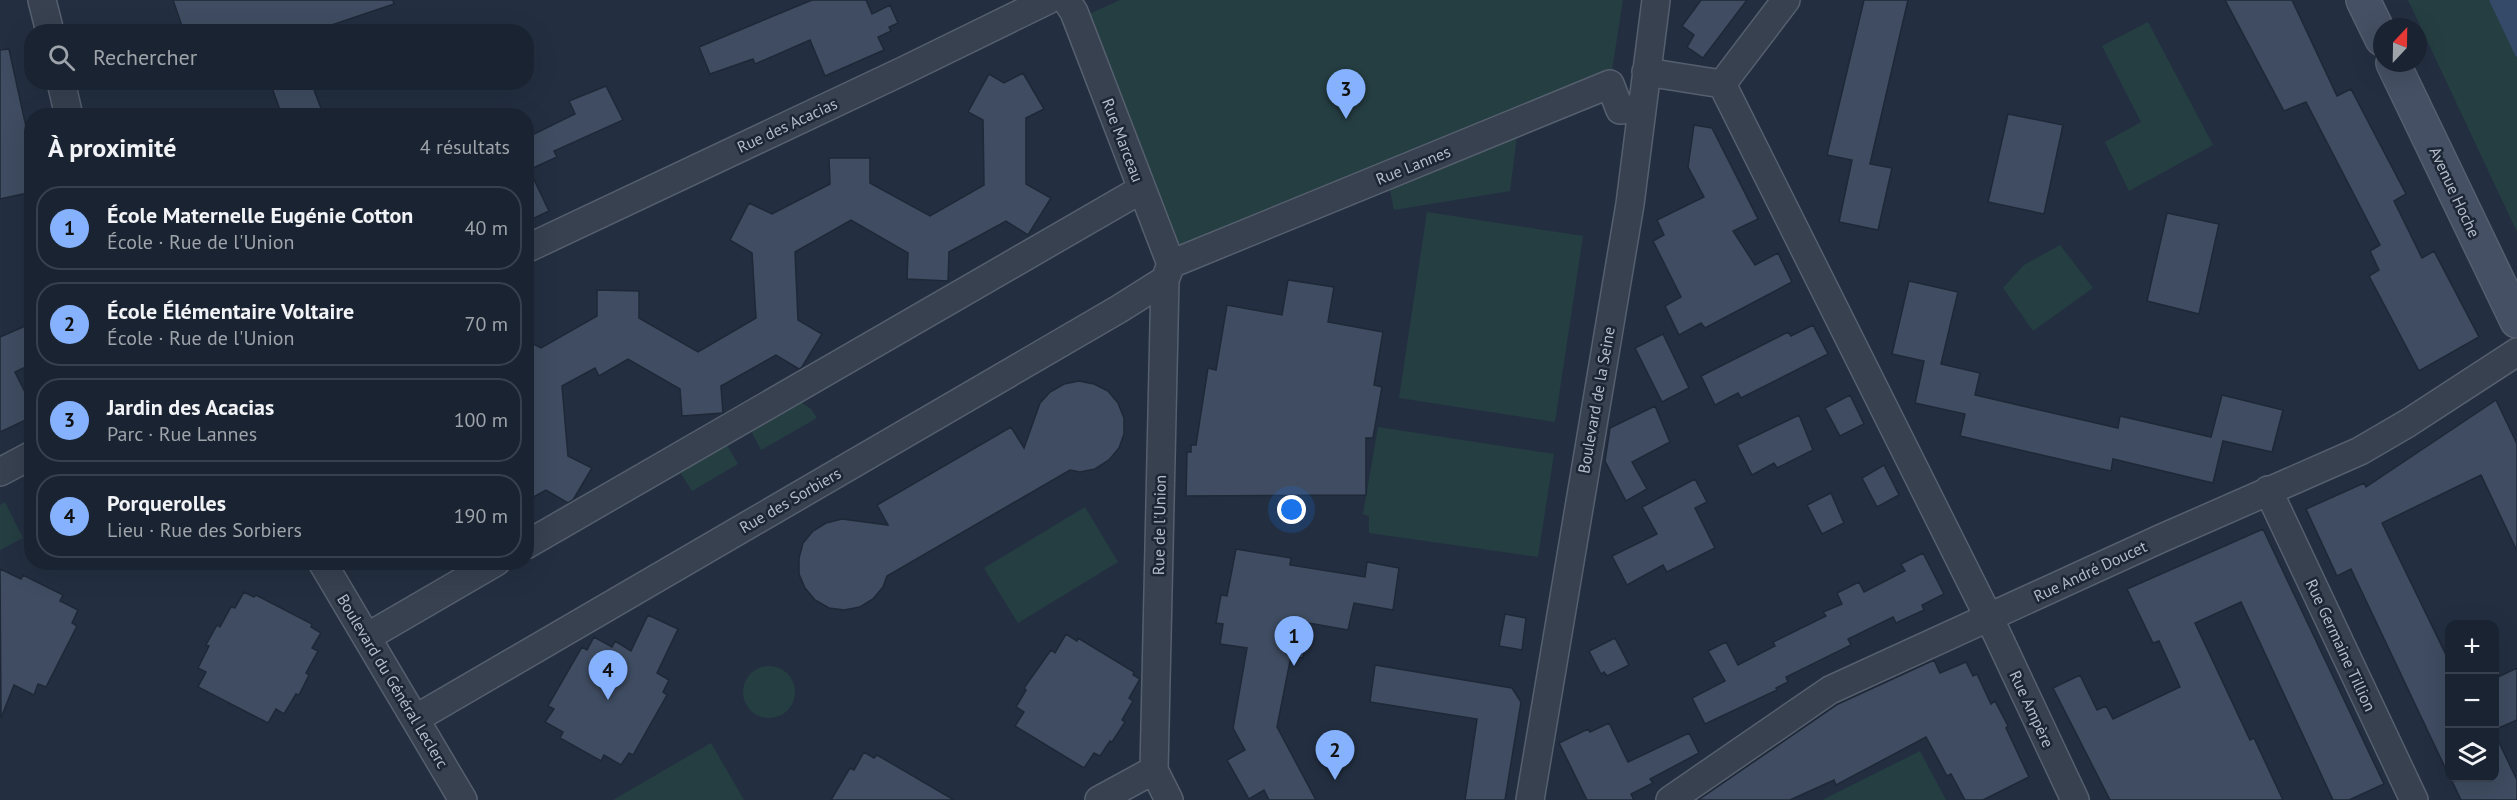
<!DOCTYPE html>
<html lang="fr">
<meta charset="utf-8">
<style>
:root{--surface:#1a2331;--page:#272f3d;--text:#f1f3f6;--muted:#9fa4ab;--line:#38404d;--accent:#85b1ff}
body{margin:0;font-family:"PT Sans",sans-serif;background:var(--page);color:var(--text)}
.controls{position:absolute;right:18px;bottom:18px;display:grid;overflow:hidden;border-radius:12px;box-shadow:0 6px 24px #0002}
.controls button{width:54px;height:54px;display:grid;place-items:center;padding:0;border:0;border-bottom:2px solid var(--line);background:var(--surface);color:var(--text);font:30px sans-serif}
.compass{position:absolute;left:2373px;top:18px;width:54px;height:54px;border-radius:50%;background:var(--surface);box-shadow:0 6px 24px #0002;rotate:22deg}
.you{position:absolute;left:1292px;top:510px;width:21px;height:21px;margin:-15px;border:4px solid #fff;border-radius:50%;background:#1a73e8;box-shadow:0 0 0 9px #1a73e833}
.badge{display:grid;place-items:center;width:39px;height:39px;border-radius:50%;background:var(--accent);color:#111;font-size:20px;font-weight:700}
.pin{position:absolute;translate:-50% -50px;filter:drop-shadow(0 2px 3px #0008)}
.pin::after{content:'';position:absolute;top:32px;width:21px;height:18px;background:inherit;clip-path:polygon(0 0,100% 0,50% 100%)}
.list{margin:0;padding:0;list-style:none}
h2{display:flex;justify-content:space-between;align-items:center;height:78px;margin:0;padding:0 24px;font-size:26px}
h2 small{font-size:20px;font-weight:400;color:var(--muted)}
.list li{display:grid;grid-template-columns:39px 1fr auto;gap:18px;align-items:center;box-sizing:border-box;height:84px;margin:0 12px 12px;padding:0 12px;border:2px solid var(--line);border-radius:24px}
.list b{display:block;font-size:22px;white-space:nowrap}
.list p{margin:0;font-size:20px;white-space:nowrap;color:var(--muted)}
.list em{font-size:20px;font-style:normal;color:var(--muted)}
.icon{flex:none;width:33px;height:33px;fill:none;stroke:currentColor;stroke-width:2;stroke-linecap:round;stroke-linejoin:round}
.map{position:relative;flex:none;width:2517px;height:800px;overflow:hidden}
.search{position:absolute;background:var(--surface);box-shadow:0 6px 24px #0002;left:24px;top:24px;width:510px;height:66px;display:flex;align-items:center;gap:15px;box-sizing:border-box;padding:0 21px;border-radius:24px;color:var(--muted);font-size:22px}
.panel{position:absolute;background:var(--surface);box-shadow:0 6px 24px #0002;left:24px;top:108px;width:510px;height:462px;border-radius:24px}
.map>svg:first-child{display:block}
.green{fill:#253e42}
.water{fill:#354969}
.building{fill:#3f4c61;stroke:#1e2837;stroke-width:1.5}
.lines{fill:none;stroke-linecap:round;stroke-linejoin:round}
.street-casing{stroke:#555f6e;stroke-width:30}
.secondary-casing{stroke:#555f6e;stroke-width:36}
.street{stroke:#374150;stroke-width:27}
.secondary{stroke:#455064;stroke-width:33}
.labels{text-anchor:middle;stroke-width:5;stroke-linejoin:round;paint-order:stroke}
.street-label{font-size:16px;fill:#b4bccb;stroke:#1c2635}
</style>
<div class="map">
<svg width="2517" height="800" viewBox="0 0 2517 800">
<rect width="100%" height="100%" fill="#232f41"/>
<path class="green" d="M 1120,0 L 1623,0 L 1607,102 L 1517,136 L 1510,191 L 1394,210 L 1389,185 L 1186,267 L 1089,14 Z
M 2408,0 L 2517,0 L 2517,232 Z
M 2148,22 L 2213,145 L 2129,191 L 2105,142 L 2141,122 L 2102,46 Z
M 1427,212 L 1583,236 L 1555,422 L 1399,398 Z
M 2060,245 L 2093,288 L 2033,331 L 2003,288 L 2024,265 Z
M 795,398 L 811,409 L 817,418 L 761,450 L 748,425 Z
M 1378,427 L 1554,454 L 1538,557 L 1369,533 L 1369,516 L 1363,514 Z
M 724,440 L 738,464 L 692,491 L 677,467 Z
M 5,502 L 23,538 L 0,550 L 0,505 Z
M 1085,507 L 1118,562 L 1018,623 L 984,568 Z
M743 692a26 26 0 1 1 52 0a26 26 0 1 1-52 0Z
M 711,743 L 744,800 L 613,800 Z
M 1920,751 L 1946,800 L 1822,800 Z"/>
<path class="water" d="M 2489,0 L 2517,0 L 2517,56 L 2516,57 Z"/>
<path class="building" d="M 173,0 L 393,0 L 394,4 L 311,32 L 184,32 Z
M 812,0 L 866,0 L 872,14 L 890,5 L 898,23 L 889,27 L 891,31 L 878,37 L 884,50 L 825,76 L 810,40 L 755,64 L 753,59 L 710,74 L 699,47 Z
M 1701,0 L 1747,0 L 1703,58 L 1687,47 L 1694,35 L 1682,26 Z
M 1864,0 L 1908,0 L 1870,164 L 1892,168 L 1878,230 L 1839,222 L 1852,160 L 1827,155 Z
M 2225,0 L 2292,0 L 2337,96 L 2351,89 L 2406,194 L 2394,201 L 2422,258 L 2434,251 L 2479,337 L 2419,371 L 2369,276 L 2379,270 L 2370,251 L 2380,245 L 2306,102 L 2284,111 Z
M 9,49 L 32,154 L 32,192 L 0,199 L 0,50 Z
M 1023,73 L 1044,109 L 1026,118 L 1026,184 L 1051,198 L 1028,235 L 1006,221 L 949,252 L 948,281 L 907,279 L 908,253 L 851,220 L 795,252 L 798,320 L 822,334 L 802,367 L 799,369 L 776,355 L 721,386 L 723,413 L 682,416 L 680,389 L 628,359 L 599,376 L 595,368 L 562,386 L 568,456 L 592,468 L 573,500 L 568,503 L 546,490 L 526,501 L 526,340 L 541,348 L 597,316 L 597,290 L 639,291 L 639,318 L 698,352 L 756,318 L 752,253 L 730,240 L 749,203 L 772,214 L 830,184 L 829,158 L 870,158 L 870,183 L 930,216 L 984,185 L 983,120 L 968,112 L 989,74 L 1004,83 Z
M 270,82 L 311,82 L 324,116 L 282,116 Z
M 606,86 L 623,120 L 554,151 L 557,157 L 533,168 L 526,154 L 526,138 L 575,114 L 569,101 Z
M 2008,114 L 2063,125 L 2044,214 L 1988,202 Z
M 1694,125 L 1712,128 L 1758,219 L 1733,231 L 1755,265 L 1778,253 L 1792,282 L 1705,328 L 1701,323 L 1679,335 L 1665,306 L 1681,297 L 1653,241 L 1664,235 L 1657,220 L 1704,197 L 1688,167 Z
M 526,163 L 549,211 L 526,222 Z
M 2167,213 L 2219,224 L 2199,314 L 2147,301 Z
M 1288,280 L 1334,287 L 1328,322 L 1383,332 L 1374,385 L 1382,387 L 1373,438 L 1366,438 L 1366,495 L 1186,496 L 1187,452 L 1191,452 L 1191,445 L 1196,445 L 1208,368 L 1216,370 L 1227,305 L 1282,315 Z
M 1909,281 L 1958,292 L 1941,364 L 1980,373 L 1975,395 L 2118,428 L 2120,416 L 2211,437 L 2222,395 L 2283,410 L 2272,452 L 2223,441 L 2213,483 L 2113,459 L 2111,471 L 1960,436 L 1965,414 L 1915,403 L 1924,361 L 1892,354 Z
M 32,323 L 32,364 L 15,372 L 32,406 L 32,417 L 0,432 L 0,337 Z
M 1813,325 L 1828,354 L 1741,398 L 1738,393 L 1715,405 L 1701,376 L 1788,332 L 1791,336 Z
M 1663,334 L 1689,388 L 1662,402 L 1635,348 Z
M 1079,381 L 1094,384 L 1108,391 L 1118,403 L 1124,418 L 1124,434 L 1119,448 L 1109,460 L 1095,469 L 1080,472 L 1070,470 L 887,576 L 883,587 L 873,599 L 860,607 L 844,610 L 829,608 L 815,600 L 805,588 L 799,574 L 799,558 L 803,543 L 813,531 L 826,523 L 842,519 L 888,525 L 877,505 L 1011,427 L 1024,448 L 1040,403 L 1050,392 L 1064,384 Z
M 1850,395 L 1864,424 L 1840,436 L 1825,408 Z
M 2496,400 L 2517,444 L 2517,551 L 2481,475 L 2382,523 L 2450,663 L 2450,778 L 2351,569 L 2337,576 L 2306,509 L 2364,483 L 2366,487 Z
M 1655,406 L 1670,442 L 1632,462 L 1647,489 L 1626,501 L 1605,461 L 1610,428 Z
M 1799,415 L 1813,450 L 1777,468 L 1774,463 L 1752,475 L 1737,445 Z
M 1884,465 L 1899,495 L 1877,507 L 1862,478 Z
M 1695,479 L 1707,502 L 1695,508 L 1715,548 L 1667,572 L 1663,565 L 1627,585 L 1612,556 L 1657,534 L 1642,507 Z
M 1831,493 L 1844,523 L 1822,534 L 1807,505 Z
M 2263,529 L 2384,784 L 2349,800 L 2333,800 L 2241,602 L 2195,623 L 2250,740 L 2254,738 L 2283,800 L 2110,800 L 2053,688 L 2080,675 L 2097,710 L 2106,706 L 2113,719 L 2180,687 L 2159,641 L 2153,643 L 2127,589 Z
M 1236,549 L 1291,558 L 1290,565 L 1365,577 L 1367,562 L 1399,568 L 1393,610 L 1354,603 L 1348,630 L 1309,623 L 1303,658 L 1291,656 L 1277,727 L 1316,800 L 1269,800 L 1264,790 L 1249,799 L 1227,760 L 1245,750 L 1233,728 L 1247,648 L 1220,644 L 1223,624 L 1216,623 L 1221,595 L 1227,596 Z
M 1923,553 L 1944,594 L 1922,605 L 1924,610 L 1896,623 L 1893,617 L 1848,639 L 1851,645 L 1786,677 L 1788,682 L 1776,688 L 1777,690 L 1705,724 L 1692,698 L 1725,681 L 1708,651 L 1726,642 L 1738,665 L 1775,646 L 1773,642 L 1826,616 L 1823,612 L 1842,604 L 1837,593 L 1859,582 L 1864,592 L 1905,571 L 1901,564 Z
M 0,569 L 21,579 L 23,575 L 63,595 L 60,601 L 78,610 L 72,623 L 77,626 L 46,687 L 38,684 L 34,695 L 14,685 L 1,718 Z
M 244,592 L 254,597 L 256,595 L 312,624 L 311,627 L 321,633 L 312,648 L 318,651 L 306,673 L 309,675 L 299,695 L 296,694 L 284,714 L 276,709 L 268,723 L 198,687 L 206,672 L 198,668 L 209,646 L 206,645 L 217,625 L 220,627 L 231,607 L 235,608 Z
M 1505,614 L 1526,618 L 1522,650 L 1499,646 Z
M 648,615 L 678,629 L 657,673 L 669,680 L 663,692 L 667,695 L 633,755 L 629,753 L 621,765 L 604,755 L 601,761 L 560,738 L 563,732 L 545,722 L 554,709 L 548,706 L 582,647 L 587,650 L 594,637 L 612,647 L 615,641 L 631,651 Z
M 1066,634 L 1077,641 L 1078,638 L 1134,672 L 1133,675 L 1140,679 L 1129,698 L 1133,701 L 1122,720 L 1125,722 L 1112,742 L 1110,741 L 1100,756 L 1094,753 L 1084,768 L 1015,726 L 1024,712 L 1016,707 L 1026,690 L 1024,688 L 1051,650 L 1055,653 Z
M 1615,638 L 1629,665 L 1607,676 L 1604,672 L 1601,674 L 1589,651 Z
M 1934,660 L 1940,673 L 1966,662 L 1973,676 L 1977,674 L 1991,704 L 1995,701 L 2008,726 L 2006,728 L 2029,777 L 1983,800 L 1965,800 L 1951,774 L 1947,776 L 1926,737 L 1836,785 L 1834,780 L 1790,800 L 1698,800 L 1838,704 Z
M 1375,665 L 1512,688 L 1521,702 L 1505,800 L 1465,800 L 1477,719 L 1370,702 Z
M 2517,668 L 2517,720 L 2494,730 L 2494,679 Z
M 1609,723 L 1628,762 L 1689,733 L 1699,753 L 1650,779 L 1653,783 L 1631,794 L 1634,800 L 1587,800 L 1559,743 L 1588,729 L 1590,732 Z
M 2494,732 L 2517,780 L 2517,800 L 2461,800 L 2450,777 L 2494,777 Z
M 864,752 L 874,758 L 877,755 L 954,800 L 831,800 L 850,768 L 854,770 Z"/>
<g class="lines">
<defs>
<path id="street" d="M 42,0 L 50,32
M 1066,0 L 1074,12 L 1171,264 L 1165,280 L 1154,770 L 1169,800
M 1646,72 L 1722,84
M 61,82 L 69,116
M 1722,84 L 1997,634 L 2075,800
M 1722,84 L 1786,0
M 526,249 L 905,70 L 1048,0
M 1171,264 L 1610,84 L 1620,110 L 1641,108
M 0,472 L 32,455
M 2268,490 L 2414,800
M 526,545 L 1142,189
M 322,562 L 463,800
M 367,637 L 496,562
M 415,719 L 1119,309 L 1165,280
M 1099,800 L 1154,770
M 1530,800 L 1630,204 L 1656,0
M 1670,800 L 1830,690 L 2162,538 L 2360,451 L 2408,423 L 2517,352"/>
<path id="secondary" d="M 2363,0 L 2382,39
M 2393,63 L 2517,321"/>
</defs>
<use href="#street" class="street-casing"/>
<use href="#secondary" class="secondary-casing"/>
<use href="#street" class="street"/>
<use href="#secondary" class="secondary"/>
</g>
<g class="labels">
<g class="street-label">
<text transform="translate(787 125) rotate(-25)" y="6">Rue des Acacias</text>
<text transform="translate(1123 140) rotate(69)" y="6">Rue Marceau</text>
<text transform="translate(1413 165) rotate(-22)" y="6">Rue Lannes</text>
<text transform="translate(2455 192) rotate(65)" y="6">Avenue Hoche</text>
<text transform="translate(1596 400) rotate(-80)" y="6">Boulevard de la Seine</text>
<text transform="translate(790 500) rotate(-30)" y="6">Rue des Sorbiers</text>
<text transform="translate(1159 525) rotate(-89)" y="6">Rue de l'Union</text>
<text transform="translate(2090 571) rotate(-25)" y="6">Rue André Doucet</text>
<text transform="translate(2341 645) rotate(65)" y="6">Rue Germaine Tillion</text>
<text transform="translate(393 681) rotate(59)" y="6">Boulevard du Général Leclerc</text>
<text transform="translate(2032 709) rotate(65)" y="6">Rue Ampère</text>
</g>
</g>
</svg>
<div class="controls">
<button>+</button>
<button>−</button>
<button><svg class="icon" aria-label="layers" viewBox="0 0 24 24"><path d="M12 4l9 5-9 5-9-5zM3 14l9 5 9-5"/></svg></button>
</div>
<svg class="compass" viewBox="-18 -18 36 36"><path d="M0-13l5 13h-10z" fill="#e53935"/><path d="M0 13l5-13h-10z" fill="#9fa4ab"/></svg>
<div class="you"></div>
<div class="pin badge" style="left:1294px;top:666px">1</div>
<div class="pin badge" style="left:1335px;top:780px">2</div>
<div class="pin badge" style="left:1346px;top:119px">3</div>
<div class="pin badge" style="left:608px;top:700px">4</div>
<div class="search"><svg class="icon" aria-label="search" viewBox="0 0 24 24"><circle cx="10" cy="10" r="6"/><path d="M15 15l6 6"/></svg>Rechercher</div>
<section class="panel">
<h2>À proximité<small>4 résultats</small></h2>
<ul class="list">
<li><span class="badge">1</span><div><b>École Maternelle Eugénie Cotton</b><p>École · Rue de l'Union</p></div><em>40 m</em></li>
<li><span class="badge">2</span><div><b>École Élémentaire Voltaire</b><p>École · Rue de l'Union</p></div><em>70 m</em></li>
<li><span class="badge">3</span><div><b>Jardin des Acacias</b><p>Parc · Rue Lannes</p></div><em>100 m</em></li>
<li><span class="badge">4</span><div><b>Porquerolles</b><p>Lieu · Rue des Sorbiers</p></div><em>190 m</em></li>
</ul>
</section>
</div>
